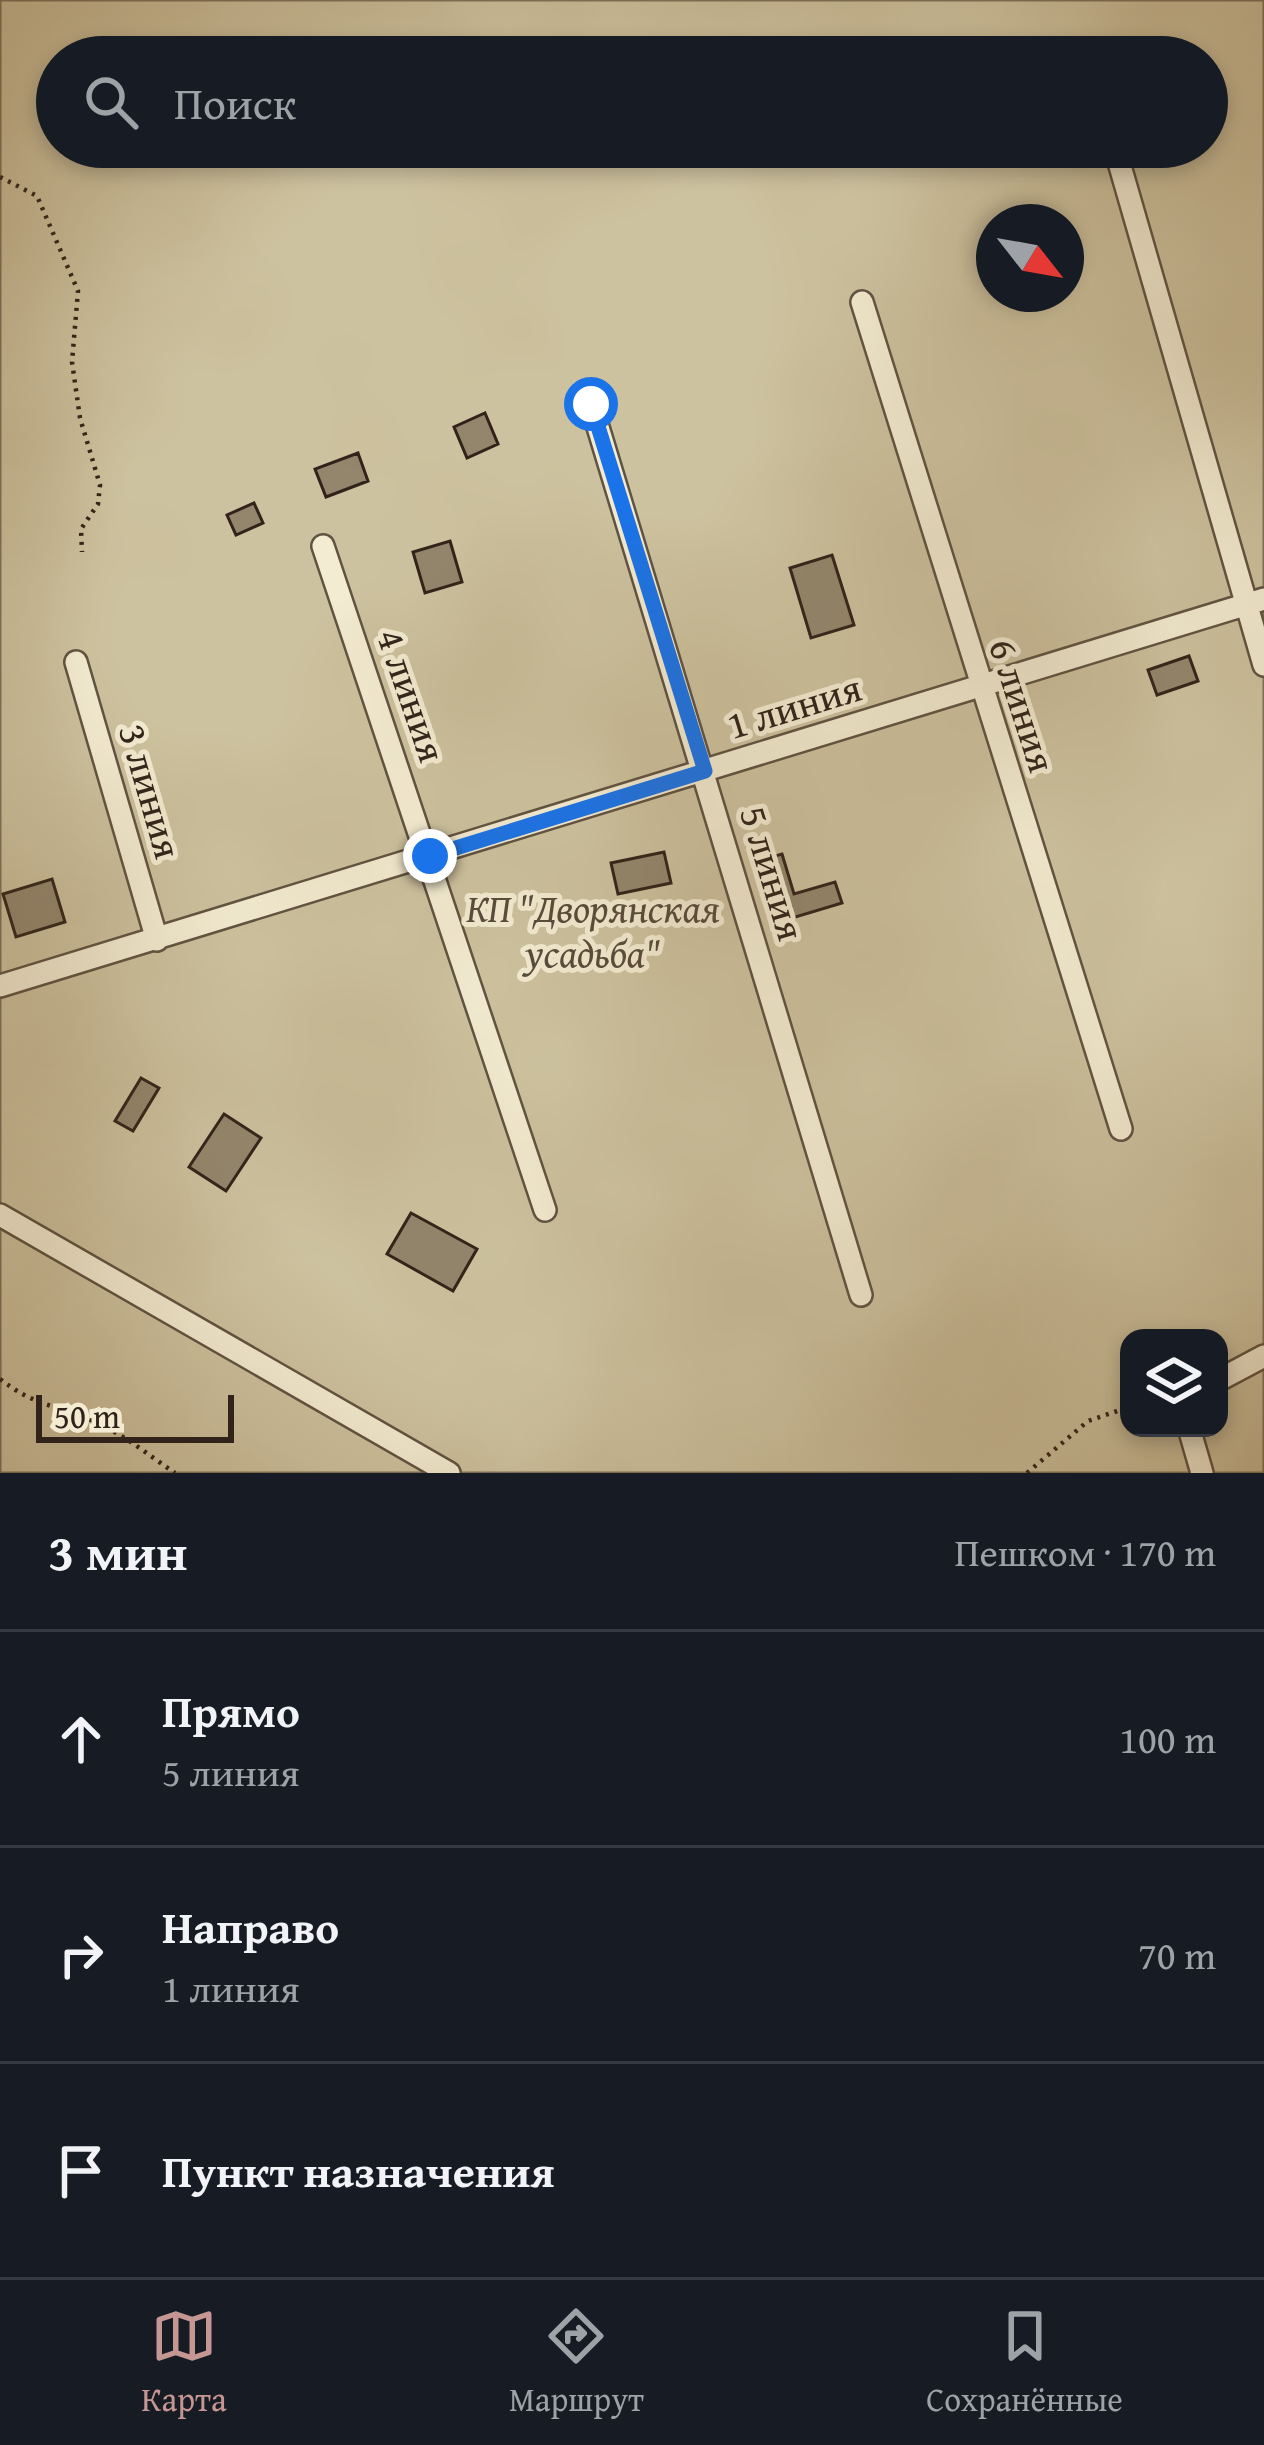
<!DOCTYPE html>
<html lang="ru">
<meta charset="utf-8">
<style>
:root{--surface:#171b24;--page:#20242c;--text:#f1f3f6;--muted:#9ea1a6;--line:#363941;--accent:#c59692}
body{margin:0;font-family:"Gentium Book Plus",serif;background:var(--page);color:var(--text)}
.controls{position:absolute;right:36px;bottom:36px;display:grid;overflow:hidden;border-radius:24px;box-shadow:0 6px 18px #0003}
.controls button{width:108px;height:108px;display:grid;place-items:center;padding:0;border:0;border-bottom:3px solid var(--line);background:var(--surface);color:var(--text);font:60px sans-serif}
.compass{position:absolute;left:976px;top:204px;width:108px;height:108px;border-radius:50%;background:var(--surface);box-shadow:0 6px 18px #0003;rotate:121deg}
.scale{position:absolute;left:36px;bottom:30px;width:198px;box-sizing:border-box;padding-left:12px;border:6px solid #31231a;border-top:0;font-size:33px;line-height:42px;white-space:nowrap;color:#31231a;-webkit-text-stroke:9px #f3ecd2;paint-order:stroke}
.stop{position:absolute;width:36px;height:36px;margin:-27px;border:9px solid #1a73e8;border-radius:50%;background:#fff}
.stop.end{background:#1a73e8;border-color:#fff;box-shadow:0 3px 12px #0008}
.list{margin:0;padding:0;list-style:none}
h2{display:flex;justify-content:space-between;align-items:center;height:156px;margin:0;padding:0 48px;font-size:51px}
h2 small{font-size:39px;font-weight:400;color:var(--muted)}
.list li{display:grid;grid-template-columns:78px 1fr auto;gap:36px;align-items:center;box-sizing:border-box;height:216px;padding:0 48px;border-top:3px solid var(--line)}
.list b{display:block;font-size:45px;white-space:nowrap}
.list p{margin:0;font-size:39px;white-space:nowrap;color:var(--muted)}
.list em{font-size:39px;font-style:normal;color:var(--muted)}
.icon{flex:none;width:66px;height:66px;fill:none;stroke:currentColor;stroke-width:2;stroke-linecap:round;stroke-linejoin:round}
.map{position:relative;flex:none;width:1264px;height:1473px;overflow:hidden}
.search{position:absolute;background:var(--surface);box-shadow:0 6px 18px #0003;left:36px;right:36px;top:36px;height:132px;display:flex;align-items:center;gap:30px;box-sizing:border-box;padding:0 42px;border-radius:66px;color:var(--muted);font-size:45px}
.sheet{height:804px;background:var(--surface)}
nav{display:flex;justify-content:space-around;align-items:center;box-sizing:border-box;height:168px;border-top:3px solid var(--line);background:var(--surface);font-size:33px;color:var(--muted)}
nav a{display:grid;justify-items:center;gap:6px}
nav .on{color:var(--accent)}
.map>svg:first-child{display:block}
.green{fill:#cdc29f;stroke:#7f725c;stroke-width:3;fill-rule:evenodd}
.building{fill:#93866d;stroke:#31231a;stroke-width:3}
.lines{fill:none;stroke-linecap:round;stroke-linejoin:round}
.minor-casing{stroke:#605342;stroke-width:26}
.path{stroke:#31231a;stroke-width:4.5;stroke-dasharray:3 6;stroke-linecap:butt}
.minor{stroke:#f3ecd2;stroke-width:21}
.route{stroke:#1a73e8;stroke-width:15}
.labels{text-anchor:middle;stroke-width:10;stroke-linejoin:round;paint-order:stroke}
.street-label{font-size:39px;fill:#31231a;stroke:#f3ecd2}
.park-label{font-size:39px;font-style:italic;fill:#584b3b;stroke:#f3ecd2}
</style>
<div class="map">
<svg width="1264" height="1473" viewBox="0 0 1264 1473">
<rect width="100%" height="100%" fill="#ede2ba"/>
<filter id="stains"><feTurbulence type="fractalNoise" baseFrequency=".00167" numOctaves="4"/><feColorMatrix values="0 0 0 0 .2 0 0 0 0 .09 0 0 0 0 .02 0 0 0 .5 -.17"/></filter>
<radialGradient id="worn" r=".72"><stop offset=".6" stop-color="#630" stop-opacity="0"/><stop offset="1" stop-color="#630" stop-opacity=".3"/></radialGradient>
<path class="green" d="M 0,0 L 1264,0 L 1264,1473 L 0,1473 ZM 57,57 L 1207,57 L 1207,147 L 57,147 ZM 994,222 L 1066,222 L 1066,294 L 994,294 ZM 1129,1338 L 1219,1338 L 1219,1428 L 1129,1428 Z"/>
<path class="building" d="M 485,413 L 498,444 L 467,458 L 454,427 Z
M 358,453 L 368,481 L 326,497 L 315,469 Z
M 254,503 L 263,523 L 236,535 L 227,515 Z
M 450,541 L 462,582 L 425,593 L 413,552 Z
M 832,555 L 854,625 L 811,638 L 790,568 Z
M 1189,656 L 1198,681 L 1157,695 L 1148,670 Z
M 664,852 L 671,883 L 618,894 L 611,863 Z
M 782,854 L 794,894 L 835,882 L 842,903 L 779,922 L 761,860 Z
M 52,879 L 65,922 L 16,937 L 3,894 Z
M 141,1078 L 159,1088 L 133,1131 L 115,1121 Z
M 224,1114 L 261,1138 L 226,1191 L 189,1167 Z
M 411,1213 L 477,1249 L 453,1291 L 387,1254 Z"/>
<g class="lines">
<defs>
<path id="minor" d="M 1116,152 L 1264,665
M 862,302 L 1121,1129
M 591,404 L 861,1295
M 323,546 L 545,1210
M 76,662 L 157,940
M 0,986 L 1264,599
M 0,1215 L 449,1473
M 1219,1380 L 1264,1356
M 1189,1428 L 1202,1473"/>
</defs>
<use href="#minor" class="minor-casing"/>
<path class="path" d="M 0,177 L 37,196 L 78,291 L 72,362 L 80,418 L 100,485 L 98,504 L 81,529 L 82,552
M 0,1379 C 32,1404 50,1404 86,1418 C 118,1430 147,1454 175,1473
M 1027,1473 L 1088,1421 L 1129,1407"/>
<use href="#minor" class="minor"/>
</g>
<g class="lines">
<path class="route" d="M 430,856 L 705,771 L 591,404"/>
</g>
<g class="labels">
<g class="street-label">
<text transform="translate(412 695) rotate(71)" y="14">4 линия</text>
<text transform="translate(1023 705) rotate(72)" y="14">6 линия</text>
<text transform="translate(794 706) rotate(-17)" y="14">1 линия</text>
<text transform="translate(151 791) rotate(74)" y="14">3 линия</text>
<text transform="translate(773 873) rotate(73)" y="14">5 линия</text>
</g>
<g class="park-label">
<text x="593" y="922">КП "Дворянская<tspan x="593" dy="45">усадьба"</tspan></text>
</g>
</g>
<rect width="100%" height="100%" filter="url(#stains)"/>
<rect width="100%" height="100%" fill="url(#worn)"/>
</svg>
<div class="controls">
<button><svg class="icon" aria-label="layers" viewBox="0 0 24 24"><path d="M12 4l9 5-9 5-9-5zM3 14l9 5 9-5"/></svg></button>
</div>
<svg class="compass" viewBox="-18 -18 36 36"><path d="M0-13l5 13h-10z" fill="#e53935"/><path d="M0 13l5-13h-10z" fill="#9ea1a6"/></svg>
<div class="scale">50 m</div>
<div class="stop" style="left:591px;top:404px"></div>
<div class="stop end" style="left:430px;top:856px"></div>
<div class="search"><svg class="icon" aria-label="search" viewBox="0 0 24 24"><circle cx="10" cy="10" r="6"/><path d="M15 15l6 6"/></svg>Поиск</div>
</div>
<section class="sheet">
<h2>3 мин<small>Пешком · 170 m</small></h2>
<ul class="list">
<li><svg class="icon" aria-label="ahead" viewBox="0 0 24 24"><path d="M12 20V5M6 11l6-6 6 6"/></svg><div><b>Прямо</b><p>5 линия</p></div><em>100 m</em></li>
<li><svg class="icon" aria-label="right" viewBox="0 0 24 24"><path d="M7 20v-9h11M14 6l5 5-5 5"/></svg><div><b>Направо</b><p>1 линия</p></div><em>70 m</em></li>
<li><svg class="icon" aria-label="arrive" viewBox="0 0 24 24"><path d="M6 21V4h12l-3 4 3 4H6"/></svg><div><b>Пункт назначения</b></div></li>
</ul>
</section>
<nav>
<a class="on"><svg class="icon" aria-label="map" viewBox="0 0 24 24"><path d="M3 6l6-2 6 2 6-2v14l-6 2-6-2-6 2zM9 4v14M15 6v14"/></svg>Карта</a>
<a><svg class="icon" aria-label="directions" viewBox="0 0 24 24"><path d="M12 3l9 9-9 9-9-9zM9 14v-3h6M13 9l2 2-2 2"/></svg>Маршрут</a>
<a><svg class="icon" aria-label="saved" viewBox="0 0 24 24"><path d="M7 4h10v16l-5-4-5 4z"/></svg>Сохранённые</a>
</nav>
